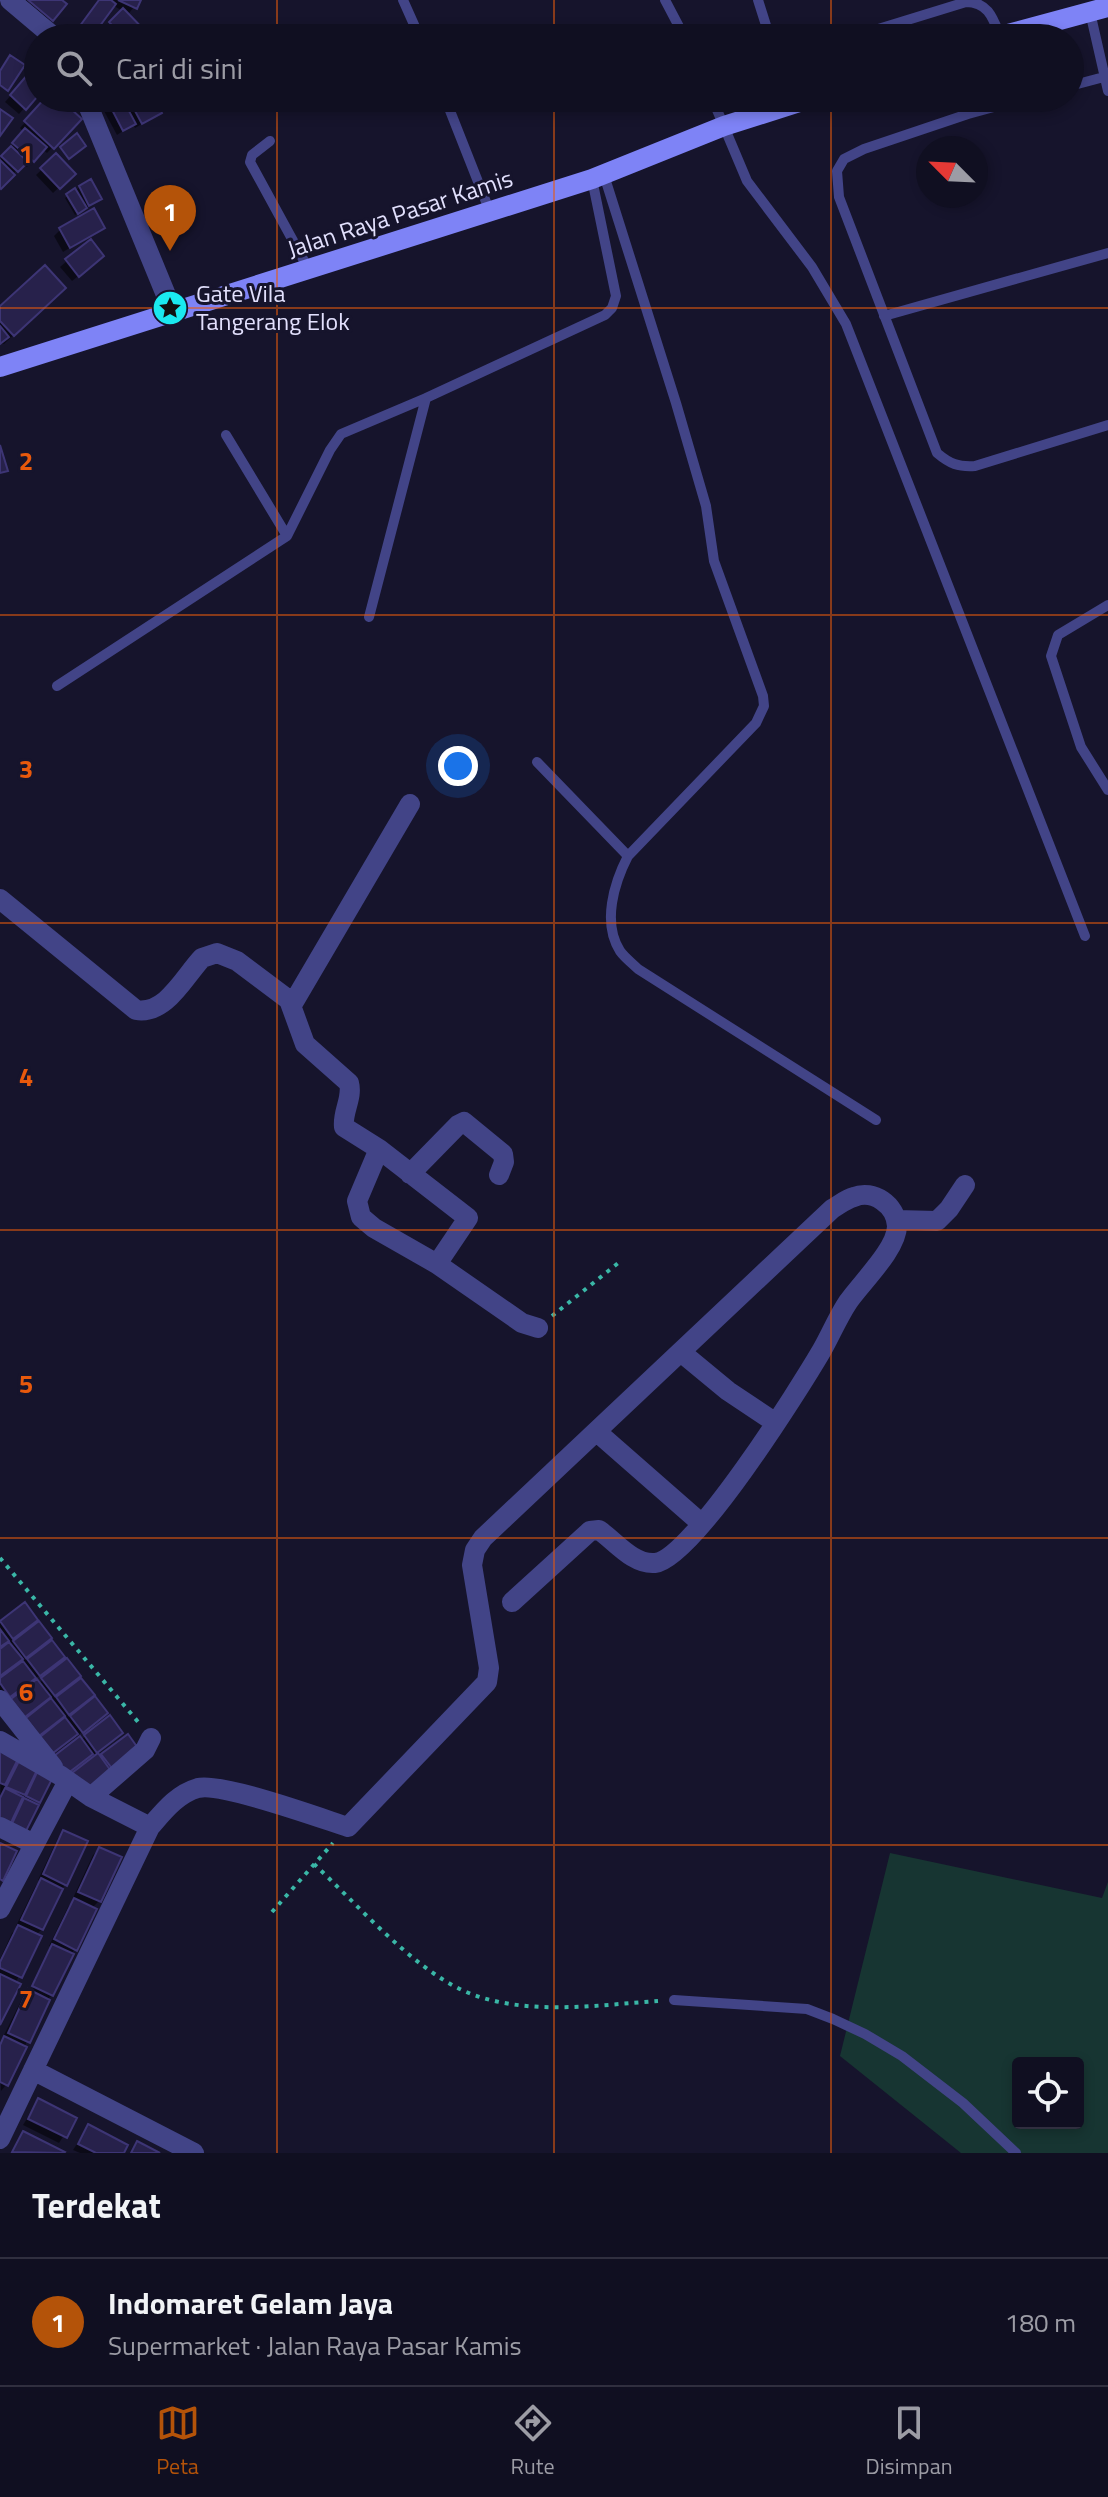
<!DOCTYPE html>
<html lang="id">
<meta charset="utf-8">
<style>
:root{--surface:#100f21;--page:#19182a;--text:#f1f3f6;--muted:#9c9ca5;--line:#302f3f;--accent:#b45309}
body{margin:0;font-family:"Titillium Web",sans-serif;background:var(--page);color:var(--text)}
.controls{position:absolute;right:24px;bottom:24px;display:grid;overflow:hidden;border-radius:8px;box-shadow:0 4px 12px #0003}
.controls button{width:72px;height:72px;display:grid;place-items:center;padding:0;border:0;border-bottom:2px solid var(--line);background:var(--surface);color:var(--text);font:40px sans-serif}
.compass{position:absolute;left:916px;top:136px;width:72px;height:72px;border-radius:50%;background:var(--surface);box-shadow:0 4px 12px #0003;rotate:294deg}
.you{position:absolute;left:458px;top:766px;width:28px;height:28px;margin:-20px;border:6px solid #fff;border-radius:50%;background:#1a73e8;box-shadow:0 0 0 12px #1a73e833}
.badge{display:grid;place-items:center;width:52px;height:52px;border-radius:50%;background:var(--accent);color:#fff;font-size:26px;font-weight:700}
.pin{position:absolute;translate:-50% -66px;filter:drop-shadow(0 2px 4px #0008)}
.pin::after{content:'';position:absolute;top:42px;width:28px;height:24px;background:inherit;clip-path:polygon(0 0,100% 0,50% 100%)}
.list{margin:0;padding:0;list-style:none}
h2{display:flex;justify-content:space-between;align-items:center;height:104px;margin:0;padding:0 32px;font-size:34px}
h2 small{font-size:26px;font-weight:400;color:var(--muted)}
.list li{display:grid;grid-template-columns:52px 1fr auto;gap:24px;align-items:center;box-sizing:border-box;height:128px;padding:0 32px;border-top:2px solid var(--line)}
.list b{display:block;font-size:30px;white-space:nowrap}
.list p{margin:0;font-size:26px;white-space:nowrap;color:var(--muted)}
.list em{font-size:26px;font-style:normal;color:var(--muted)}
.icon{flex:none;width:44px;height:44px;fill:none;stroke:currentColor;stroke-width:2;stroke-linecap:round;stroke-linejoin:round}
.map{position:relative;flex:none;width:1108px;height:2153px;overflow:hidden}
.search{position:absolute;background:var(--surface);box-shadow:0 4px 12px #0003;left:24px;right:24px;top:24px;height:88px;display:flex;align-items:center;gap:20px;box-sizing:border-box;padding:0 28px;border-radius:44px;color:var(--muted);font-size:30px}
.sheet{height:232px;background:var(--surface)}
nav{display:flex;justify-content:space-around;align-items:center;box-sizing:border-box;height:112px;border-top:2px solid var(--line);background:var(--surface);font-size:22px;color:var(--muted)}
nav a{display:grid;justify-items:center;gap:4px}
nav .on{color:var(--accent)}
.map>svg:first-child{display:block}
.green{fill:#173532;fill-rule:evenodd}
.shadow{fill:#0007}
.building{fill:#27214b;stroke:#3d3575;stroke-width:2}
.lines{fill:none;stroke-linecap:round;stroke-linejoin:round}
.path{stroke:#3ab7a7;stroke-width:4;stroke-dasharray:4 6;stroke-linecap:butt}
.service{stroke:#424487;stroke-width:10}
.minor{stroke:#424487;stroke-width:20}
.tertiary{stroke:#424487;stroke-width:20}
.secondary{stroke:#7e83f6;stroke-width:20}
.grid{fill:none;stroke:#e8590c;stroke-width:2;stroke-opacity:0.55}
.labels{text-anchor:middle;stroke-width:6;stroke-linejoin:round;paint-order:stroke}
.street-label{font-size:24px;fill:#e2e0fd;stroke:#16142c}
.poi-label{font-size:24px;fill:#e2e0fd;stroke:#16142c;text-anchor:start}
.grid-label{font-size:26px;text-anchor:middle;font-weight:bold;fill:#e8590c;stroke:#16142c;stroke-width:6;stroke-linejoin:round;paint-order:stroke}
</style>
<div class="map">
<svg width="1108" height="2153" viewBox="0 0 1108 2153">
<rect width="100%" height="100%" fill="#16142c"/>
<path class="green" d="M 890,1853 L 1102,1898 L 1108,1882 L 1108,2153 L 961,2153 L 840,2056 ZM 1018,2063 L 1078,2063 L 1078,2123 L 1018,2123 Z"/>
<path class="shadow" d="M 17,0 L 59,0 L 64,4 L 45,26 Z
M 100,0 L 111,3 L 112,0 L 139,0 L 127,16 L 149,38 L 113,38 L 104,29 L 123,11 L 112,5 L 89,38 L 72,38 Z
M 38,73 L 38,93 L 19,114 L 5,102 L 28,76 Z
M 48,98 L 56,98 L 79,119 L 47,153 L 42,149 L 27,167 L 23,164 L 0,187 L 0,160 L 24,132 L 20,128 Z
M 97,98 L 152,98 L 160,113 L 135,128 L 133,124 L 117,135 Z
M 56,156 L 73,174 L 53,193 L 36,175 Z
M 80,187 L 97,201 L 75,215 L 65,198 Z
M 102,228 L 63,252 L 54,236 L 60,230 Z
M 90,241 L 96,262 L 72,281 L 60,267 Z
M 54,297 L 4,344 L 0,343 L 0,309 Z
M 24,1605 L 63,1656 L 35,1679 L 38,1684 L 67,1661 L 105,1713 L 77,1736 L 81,1741 L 85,1736 L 115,1739 L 96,1753 L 99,1758 L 127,1736 L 107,1775 L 74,1735 L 46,1758 L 7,1706 L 35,1683 L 32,1679 L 4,1701 L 0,1696 L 0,1623 Z
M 0,1750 L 36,1767 L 32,1778 L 41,1769 L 39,1802 L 37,1804 L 25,1799 L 30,1788 L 21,1797 L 11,1818 L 14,1819 L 1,1832 Z
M 64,1832 L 65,1884 L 42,1929 L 35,1936 L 0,2022 L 0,1959 L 12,1933 L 19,1927 L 16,1926 L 35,1887 L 40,1881 L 38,1880 L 58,1838 Z
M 99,1849 L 99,1901 L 91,1909 L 75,1949 L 70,1955 L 52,1995 L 47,2000 L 6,2085 L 1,2091 L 0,2043 L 23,1997 L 26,1994 L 29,1996 L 51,1950 L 48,1950 L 52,1947 L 49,1946 L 68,1907 L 76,1899 L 73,1898 L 93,1855 Z
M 38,2101 L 74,2119 L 59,2143 L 23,2125 Z
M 88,2127 L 121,2153 L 80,2153 L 73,2150 Z
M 23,2133 L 62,2153 L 10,2153 Z"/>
<path class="building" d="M 28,0 L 62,0 L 67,4 L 53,21 Z
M 99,0 L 111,0 L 116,4 L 91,38 L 71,38 Z
M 118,0 L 141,0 L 137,9 Z
M 123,8 L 152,38 L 124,38 L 109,22 Z
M 10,55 L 25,65 L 8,91 L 0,85 L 0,71 Z
M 34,67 L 38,70 L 38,96 L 26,110 L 10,95 Z
M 45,98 L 59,98 L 82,119 L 54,149 L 24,121 Z
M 106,98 L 122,98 L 136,124 L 123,131 Z
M 128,98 L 154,98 L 162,113 L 142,124 Z
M 0,109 L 13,118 L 0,136 Z
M 25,128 L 47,147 L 34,162 L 12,143 Z
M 77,133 L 86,146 L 69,159 L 60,147 Z
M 11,146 L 28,162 L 18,172 L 1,156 Z
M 56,153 L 76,174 L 60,189 L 40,168 Z
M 0,160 L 15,175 L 1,189 L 0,188 Z
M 91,179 L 102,199 L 89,206 L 79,186 Z
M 75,188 L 87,208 L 78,214 L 66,194 Z
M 94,208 L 105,228 L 70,248 L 59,228 Z
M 91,239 L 104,256 L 79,277 L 65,259 Z
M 45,265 L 66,288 L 14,336 L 0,321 L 0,306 Z
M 0,326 L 9,337 L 0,344 Z
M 0,445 L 8,471 L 0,473 Z
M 25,1602 L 38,1620 L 13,1639 L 0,1621 Z
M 39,1621 L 52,1638 L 26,1658 L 13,1641 Z
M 0,1629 L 9,1641 L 0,1647 Z
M 52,1640 L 65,1657 L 40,1676 L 27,1659 Z
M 9,1642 L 23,1659 L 0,1676 L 0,1649 Z
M 67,1658 L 81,1676 L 55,1696 L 41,1678 Z
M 23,1661 L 36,1678 L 10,1697 L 0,1683 L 0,1678 Z
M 81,1678 L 95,1695 L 69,1715 L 56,1697 Z
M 37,1679 L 51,1697 L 25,1717 L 11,1699 Z
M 95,1696 L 108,1713 L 83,1733 L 70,1716 Z
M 51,1698 L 65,1716 L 39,1736 L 26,1718 Z
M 110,1715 L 123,1733 L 97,1753 L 84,1735 Z
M 65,1717 L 78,1734 L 53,1753 L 40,1737 Z
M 128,1734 L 140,1751 L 114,1771 L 101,1754 Z
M 80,1736 L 93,1754 L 67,1774 L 54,1756 Z
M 0,1749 L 20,1755 L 5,1785 L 0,1783 Z
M 98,1753 L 111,1771 L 85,1791 L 72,1773 Z
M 21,1757 L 39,1766 L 25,1795 L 6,1787 Z
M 40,1766 L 55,1773 L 40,1803 L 26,1796 Z
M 5,1788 L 23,1797 L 9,1827 L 0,1823 L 0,1798 Z
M 24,1798 L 39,1805 L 24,1835 L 10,1828 Z
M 63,1830 L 88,1841 L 67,1886 L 43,1874 Z
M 0,1843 L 17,1851 L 3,1881 L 0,1879 Z
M 99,1847 L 122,1857 L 101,1902 L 78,1892 Z
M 41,1878 L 63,1889 L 43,1930 L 21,1920 Z
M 74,1898 L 97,1909 L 77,1951 L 54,1939 Z
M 18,1925 L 42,1936 L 22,1978 L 0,1968 L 0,1962 Z
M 52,1944 L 74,1954 L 53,1996 L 32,1986 Z
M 0,1974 L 21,1984 L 0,2025 Z
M 28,1989 L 50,2000 L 30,2043 L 8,2033 Z
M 4,2036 L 27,2047 L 8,2086 L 0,2082 L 0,2045 Z
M 38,2098 L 77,2118 L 67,2138 L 28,2119 Z
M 88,2124 L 128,2145 L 124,2153 L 96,2153 L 78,2144 Z
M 23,2131 L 65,2152 L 64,2153 L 12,2152 Z
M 137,2141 L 160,2153 L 131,2153 Z"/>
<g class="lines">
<path class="path" d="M 552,1316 L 622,1260
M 0,1558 L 139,1723
M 314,1864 C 357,1904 411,1967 464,1991 C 524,2017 596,2005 658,2001
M 272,1912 L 333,1843"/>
<path class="service" d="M 403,0 L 420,38
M 665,0 L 685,38
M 758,0 L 770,38
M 1090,12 L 1108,91
M 849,38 L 966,2 C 988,2 993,18 1000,36
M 1070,86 L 1104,77
M 445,98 L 490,212
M 712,98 L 747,181 L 812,267 L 846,324 L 1085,936
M 964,98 L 968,114
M 1026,98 L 968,114 L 864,149 L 844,159 L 837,171 L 839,197 L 937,453 C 950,464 958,467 975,466 L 1108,425
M 270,141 L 252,155 L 250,162 L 309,270
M 604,175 L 676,403 L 706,506 L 714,561 L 763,696 L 764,706 L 756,723 L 628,856 C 614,883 602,923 620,951 C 625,958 632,963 638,969 L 876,1120
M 884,316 L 1108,253
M 426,398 L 605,315 L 612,308 L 616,296 L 592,179
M 287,536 L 330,450 L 341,434 L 426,398 L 369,617
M 1108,605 L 1058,635 L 1051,656 L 1081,747 L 1108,790
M 57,686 L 287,536 L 226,435
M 537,762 L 628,856
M 674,2000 L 807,2009 L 833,2019 L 865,2034 L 902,2056 L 963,2103 L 1016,2153"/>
<path class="minor" d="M 0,899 L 136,1010 C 166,1015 184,977 202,958 L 217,953 L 237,961 L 289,1000 L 305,1044 L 349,1083 C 353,1098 342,1112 344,1127 L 379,1149 L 468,1218 L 437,1264
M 292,1005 L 410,804
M 379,1149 L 357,1201 L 361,1217 L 374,1228 L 437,1264 L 522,1323 L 538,1328
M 410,1174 L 458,1125 L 464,1122 L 503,1154 L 504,1162 L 499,1175
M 896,1220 L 937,1221 L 949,1209 L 965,1185
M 682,1353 L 728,1391 L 776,1423
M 597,1432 L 702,1524
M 0,1700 L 53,1767
M 0,1741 L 61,1776 L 91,1797 L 150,1827
M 91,1797 L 145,1750 L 151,1738
M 0,1827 L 34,1844
M 0,1909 L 68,1781
M 33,2070 L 194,2153
M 0,2139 L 150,1827 C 164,1811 177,1794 198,1788 C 221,1782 320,1818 348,1827 L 487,1682 L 489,1668 L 472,1565 L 475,1550 L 483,1538 L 832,1209 C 839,1205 846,1199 854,1197 C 873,1189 896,1205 897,1226 C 897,1249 861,1283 848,1302 C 838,1317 831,1334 822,1350 C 801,1386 692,1560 655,1563 C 633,1565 615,1541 599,1530 L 590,1531 L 512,1602"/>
<path class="tertiary" d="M 10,0 L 55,38
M 85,98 L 173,312"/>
<path class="secondary" d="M 993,38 L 1108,7
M 0,367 L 592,179 L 724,126 L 812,98"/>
</g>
<path class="grid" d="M 277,0 L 277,38M 554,0 L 554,38M 831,0 L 831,38M 277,98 L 277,2153M 554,98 L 554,2153M 831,98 L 831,2153M 0,308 L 1108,308M 0,615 L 1108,615M 0,923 L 1108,923M 0,1230 L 1108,1230M 0,1538 L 1108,1538M 0,1845 L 1108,1845"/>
<defs>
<symbol id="sight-disc" viewBox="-11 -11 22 22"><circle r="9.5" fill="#1ae9ef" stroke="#16142c"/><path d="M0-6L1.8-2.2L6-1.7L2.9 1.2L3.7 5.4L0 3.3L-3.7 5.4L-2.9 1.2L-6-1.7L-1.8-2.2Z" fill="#111"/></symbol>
</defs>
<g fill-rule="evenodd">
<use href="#sight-disc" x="150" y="288" width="40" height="40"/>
</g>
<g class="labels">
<g class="street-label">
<text transform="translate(400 214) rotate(-18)" y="8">Jalan Raya Pasar Kamis</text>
</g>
<g class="poi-label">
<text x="196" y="302">Gate Vila<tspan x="196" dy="28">Tangerang Elok</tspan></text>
</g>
</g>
<g class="grid-label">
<text x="26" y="163">1</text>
<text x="26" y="470">2</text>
<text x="26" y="778">3</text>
<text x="26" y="1086">4</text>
<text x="26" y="1393">5</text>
<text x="26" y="1701">6</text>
<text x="26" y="2008">7</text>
</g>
</svg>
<div class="controls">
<button><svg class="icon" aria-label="locate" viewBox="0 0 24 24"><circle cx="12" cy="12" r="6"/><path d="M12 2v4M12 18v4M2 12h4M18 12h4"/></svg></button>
</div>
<svg class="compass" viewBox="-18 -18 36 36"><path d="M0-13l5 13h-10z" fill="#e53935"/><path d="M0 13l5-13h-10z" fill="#9c9ca5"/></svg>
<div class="you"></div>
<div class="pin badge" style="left:170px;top:251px">1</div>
<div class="search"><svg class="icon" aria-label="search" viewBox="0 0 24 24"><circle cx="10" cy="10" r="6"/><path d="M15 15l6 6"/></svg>Cari di sini</div>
</div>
<section class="sheet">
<h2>Terdekat<small></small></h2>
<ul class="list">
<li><span class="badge">1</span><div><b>Indomaret Gelam Jaya</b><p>Supermarket · Jalan Raya Pasar Kamis</p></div><em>180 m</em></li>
</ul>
</section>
<nav>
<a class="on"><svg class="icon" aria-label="map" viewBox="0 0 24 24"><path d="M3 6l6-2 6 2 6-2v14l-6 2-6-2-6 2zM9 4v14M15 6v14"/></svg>Peta</a>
<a><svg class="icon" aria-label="directions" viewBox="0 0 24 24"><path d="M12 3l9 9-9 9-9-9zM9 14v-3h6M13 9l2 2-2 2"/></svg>Rute</a>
<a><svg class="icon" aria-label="saved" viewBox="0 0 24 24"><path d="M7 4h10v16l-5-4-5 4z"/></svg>Disimpan</a>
</nav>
